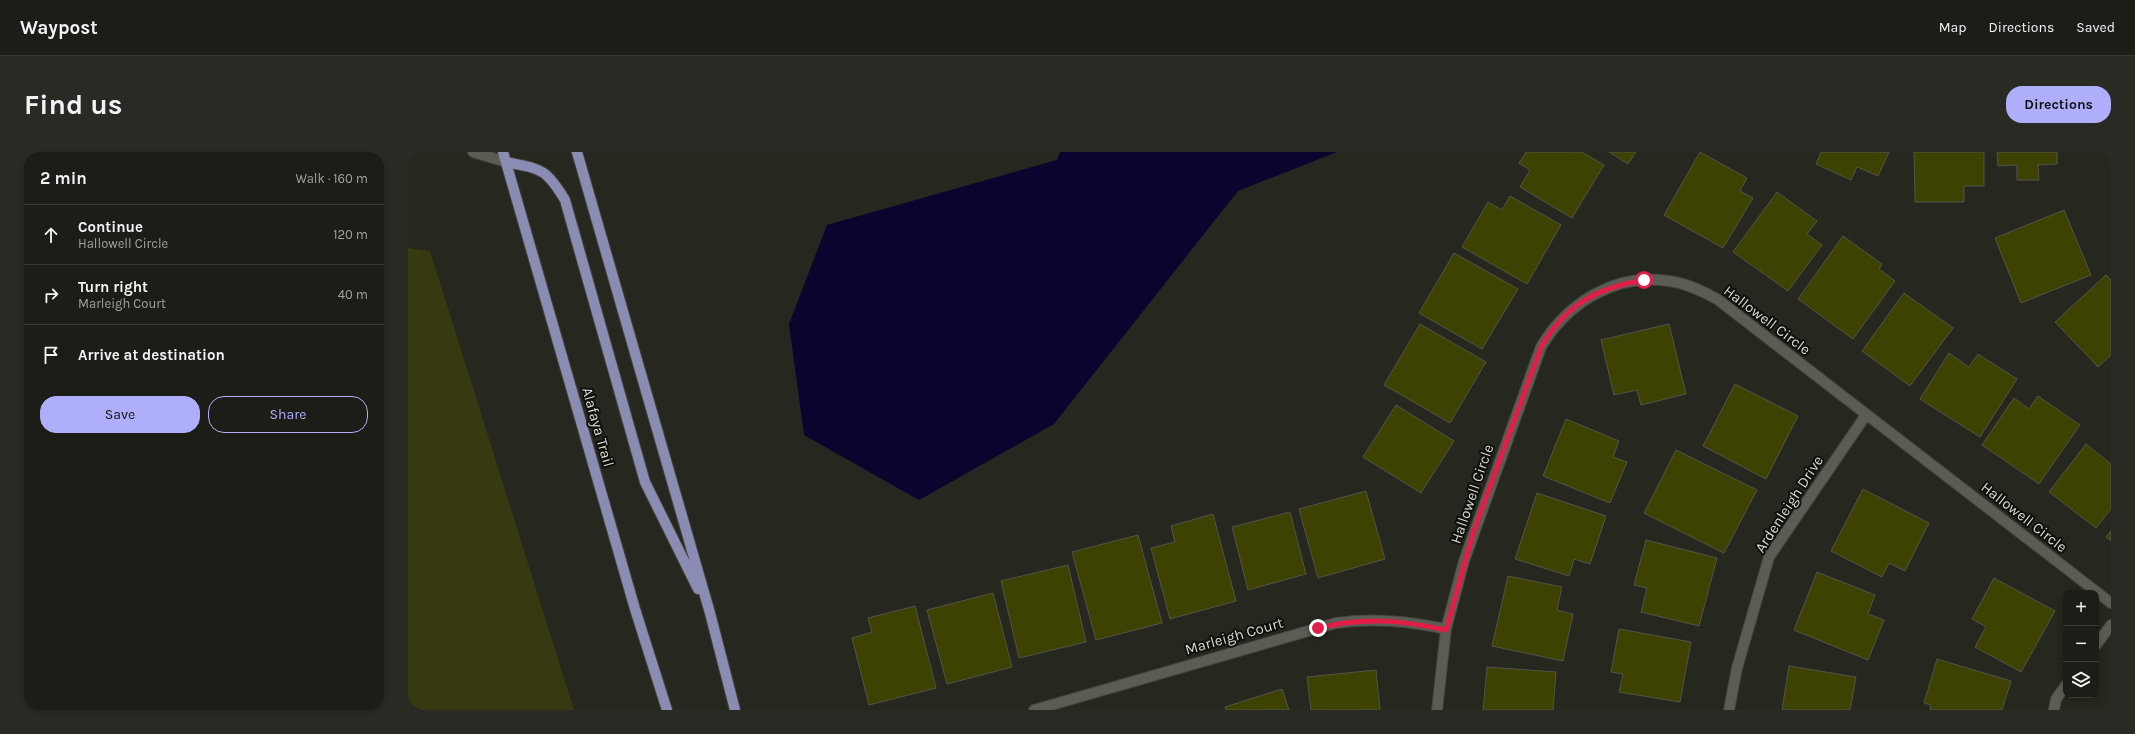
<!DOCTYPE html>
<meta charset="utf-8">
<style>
:root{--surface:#1c1d17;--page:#292a24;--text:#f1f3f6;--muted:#a0a2a1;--line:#3a3b36;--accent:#aeaefb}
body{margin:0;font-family:Karla,sans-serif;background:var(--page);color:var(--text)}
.controls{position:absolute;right:12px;bottom:12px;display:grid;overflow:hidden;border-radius:8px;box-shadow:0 2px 6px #0003}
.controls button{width:36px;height:36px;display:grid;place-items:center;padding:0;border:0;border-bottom:1px solid var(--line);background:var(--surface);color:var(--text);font:20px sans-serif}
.stop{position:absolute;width:12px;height:12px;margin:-9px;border:3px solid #e11d48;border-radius:50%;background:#fff}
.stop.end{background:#e11d48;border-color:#fff;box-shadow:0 1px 4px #0008}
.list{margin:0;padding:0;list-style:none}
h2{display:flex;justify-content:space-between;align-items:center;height:52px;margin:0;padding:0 16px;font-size:17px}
h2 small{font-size:13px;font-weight:400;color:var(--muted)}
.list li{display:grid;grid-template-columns:26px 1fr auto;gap:12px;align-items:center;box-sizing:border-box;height:60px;padding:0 16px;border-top:1px solid var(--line)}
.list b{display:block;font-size:15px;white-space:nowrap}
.list p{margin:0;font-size:13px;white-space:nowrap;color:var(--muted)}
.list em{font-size:13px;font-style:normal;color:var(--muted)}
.actions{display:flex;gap:8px;padding:12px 16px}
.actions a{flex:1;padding:9px 0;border:1px solid var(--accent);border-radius:16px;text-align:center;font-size:14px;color:var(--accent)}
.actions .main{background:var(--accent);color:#111}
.icon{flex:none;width:22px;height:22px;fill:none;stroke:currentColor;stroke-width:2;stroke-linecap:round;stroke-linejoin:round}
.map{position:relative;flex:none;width:1703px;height:558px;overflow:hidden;border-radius:16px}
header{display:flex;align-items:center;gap:24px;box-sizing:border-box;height:56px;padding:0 20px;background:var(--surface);border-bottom:1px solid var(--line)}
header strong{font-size:19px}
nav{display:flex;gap:22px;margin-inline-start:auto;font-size:14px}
.intro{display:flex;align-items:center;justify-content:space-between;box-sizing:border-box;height:96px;padding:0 24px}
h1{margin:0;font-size:28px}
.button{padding:10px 18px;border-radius:16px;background:var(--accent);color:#111;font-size:14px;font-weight:700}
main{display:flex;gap:24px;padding:0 24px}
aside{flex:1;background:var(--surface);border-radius:16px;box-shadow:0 2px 6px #0003}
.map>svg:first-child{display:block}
.green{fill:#373a10}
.water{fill:#0c032e}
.building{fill:#3e4201;stroke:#53544b}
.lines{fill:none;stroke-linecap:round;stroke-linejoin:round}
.minor-casing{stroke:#44453e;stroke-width:12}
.major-casing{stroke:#44453e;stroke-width:12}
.minor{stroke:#5b5d54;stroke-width:10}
.major{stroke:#8b8cb4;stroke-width:10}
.route{stroke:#e11d48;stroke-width:5}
.labels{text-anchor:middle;stroke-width:4;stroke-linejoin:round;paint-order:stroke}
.street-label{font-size:15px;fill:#d9dad5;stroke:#0f100c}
</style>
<header>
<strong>Waypost</strong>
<nav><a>Map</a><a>Directions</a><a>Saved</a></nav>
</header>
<div class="intro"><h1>Find us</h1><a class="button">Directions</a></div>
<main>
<aside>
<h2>2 min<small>Walk · 160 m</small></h2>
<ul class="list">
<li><svg class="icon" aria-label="ahead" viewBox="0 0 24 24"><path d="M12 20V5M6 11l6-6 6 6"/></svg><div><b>Continue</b><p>Hallowell Circle</p></div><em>120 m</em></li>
<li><svg class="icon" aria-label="right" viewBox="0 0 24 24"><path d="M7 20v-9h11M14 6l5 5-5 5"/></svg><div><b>Turn right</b><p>Marleigh Court</p></div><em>40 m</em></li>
<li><svg class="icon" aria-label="arrive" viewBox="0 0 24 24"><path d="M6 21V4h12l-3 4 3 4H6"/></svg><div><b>Arrive at destination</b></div></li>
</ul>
<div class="actions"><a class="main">Save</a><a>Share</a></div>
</aside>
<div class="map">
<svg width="1703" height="558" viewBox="0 0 1703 558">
<rect width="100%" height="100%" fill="#26271f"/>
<path class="green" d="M 0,96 L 22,99 L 166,558 L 0,558 Z"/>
<path class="water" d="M 652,0 L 929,0 L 830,39 L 646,272 L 511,348 L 396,283 L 381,172 L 419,73 L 649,8 Z"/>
<path class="building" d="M 1118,0 L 1174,0 L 1196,13 L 1164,66 L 1112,35 L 1122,18 L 1111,11 Z
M 1201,0 L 1228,0 L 1220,12 Z
M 1292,0 L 1339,26 L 1332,39 L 1345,46 L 1315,96 L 1256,63 Z
M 1413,0 L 1481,0 L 1470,24 L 1449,15 L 1443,28 L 1408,12 Z
M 1506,0 L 1576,0 L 1576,34 L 1556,34 L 1556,50 L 1507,50 Z
M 1589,0 L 1649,0 L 1649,12 L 1630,13 L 1631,28 L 1609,28 L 1609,13 L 1590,14 Z
M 1369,40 L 1409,69 L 1399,82 L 1414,93 L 1380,139 L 1325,100 Z
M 1102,44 L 1153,73 L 1119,132 L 1054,95 L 1080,50 L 1094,58 Z
M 1656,58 L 1683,123 L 1613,151 L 1587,86 Z
M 1435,84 L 1474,112 L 1471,117 L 1487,129 L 1445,187 L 1390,147 Z
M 1046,101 L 1110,137 L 1074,197 L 1011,161 Z
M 1698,123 L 1703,128 L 1703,203 L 1690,215 L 1647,170 Z
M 1496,141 L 1545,176 L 1502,234 L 1454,199 Z
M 1012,172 L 1078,210 L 1042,271 L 976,233 Z
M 1261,172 L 1278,242 L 1233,253 L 1229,238 L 1206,243 L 1193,188 Z
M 1541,201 L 1561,215 L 1570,202 L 1609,227 L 1572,285 L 1512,247 Z
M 1327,232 L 1390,264 L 1358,327 L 1295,294 Z
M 1630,244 L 1672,273 L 1631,332 L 1574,293 L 1606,246 L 1621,257 Z
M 988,253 L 1046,289 L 1013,341 L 955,305 Z
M 1158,267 L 1211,289 L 1205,305 L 1219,310 L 1202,351 L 1135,324 Z
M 1678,292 L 1703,312 L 1703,357 L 1688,376 L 1641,340 Z
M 1268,298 L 1349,338 L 1316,401 L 1236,361 Z
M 1455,337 L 1521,371 L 1497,419 L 1481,411 L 1474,425 L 1423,399 Z
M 958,339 L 977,407 L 910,426 L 891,357 Z
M 1129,341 L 1198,364 L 1182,412 L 1166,407 L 1161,424 L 1107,407 Z
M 882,360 L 898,422 L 840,438 L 824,375 Z
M 805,362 L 828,449 L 762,467 L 743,396 L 767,390 L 763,374 Z
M 1703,379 L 1703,389 L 1698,385 Z
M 730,383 L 754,471 L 688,488 L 664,400 Z
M 1238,388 L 1309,406 L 1291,474 L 1233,460 L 1239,436 L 1226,433 Z
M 660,413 L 678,490 L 611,506 L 593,429 Z
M 1409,420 L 1467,443 L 1460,462 L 1476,468 L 1460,508 L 1386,478 Z
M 1100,424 L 1154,435 L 1149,458 L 1165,462 L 1155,509 L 1084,494 Z
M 1586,426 L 1647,459 L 1613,520 L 1567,495 L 1578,475 L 1564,467 Z
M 585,441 L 604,515 L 539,532 L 519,458 Z
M 507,454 L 528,536 L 461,553 L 444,486 L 464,480 L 460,466 Z
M 1211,477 L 1283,490 L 1272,550 L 1211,540 L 1215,522 L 1203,520 Z
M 1529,507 L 1603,529 L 1594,558 L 1522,558 L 1523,553 L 1516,551 Z
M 1381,514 L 1448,525 L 1442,558 L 1374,558 Z
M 1079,515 L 1148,520 L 1145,558 L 1075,558 Z
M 968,518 L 972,558 L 903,558 L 899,525 Z
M 874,537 L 881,558 L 818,558 L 817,555 Z"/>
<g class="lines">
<defs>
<path id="minor" d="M 65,0 L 98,10
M 1688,493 L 1703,473
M 626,558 L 928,471 C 968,466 999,469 1038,477
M 1029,558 L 1038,477 L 1056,409 L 1133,195 C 1159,151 1208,120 1261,129 C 1278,131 1294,139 1309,147 L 1703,451
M 1321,558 L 1329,516 L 1361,405 L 1458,263
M 1646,558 L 1648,547 L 1658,533"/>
<path id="major" d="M 95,0 L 227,457 L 259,558
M 169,0 L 302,461 L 327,558
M 98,10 C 133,17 138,16 157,48 L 237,330 L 290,437"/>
</defs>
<use href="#minor" class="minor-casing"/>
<use href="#major" class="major-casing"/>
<use href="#minor" class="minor"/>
<use href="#major" class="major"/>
</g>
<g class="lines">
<path class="route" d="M 910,476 C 956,465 992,468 1038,478 L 1065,381 L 1133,195 C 1158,152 1189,136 1236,128"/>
</g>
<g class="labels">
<g class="street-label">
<text transform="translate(1359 168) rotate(37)" y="5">Hallowell Circle</text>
<text transform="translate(190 275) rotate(74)" y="5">Alafaya Trail</text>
<text transform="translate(1064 342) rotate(-71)" y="5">Hallowell Circle</text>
<text transform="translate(1381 352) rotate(-57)" y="5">Ardenleigh Drive</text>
<text transform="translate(1616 365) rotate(38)" y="5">Hallowell Circle</text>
<text transform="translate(826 484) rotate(-16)" y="5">Marleigh Court</text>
</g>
</g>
</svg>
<div class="controls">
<button>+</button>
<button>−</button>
<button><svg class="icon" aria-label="layers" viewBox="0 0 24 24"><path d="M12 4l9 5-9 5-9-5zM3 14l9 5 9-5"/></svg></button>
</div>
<div class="stop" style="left:1236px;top:128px"></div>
<div class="stop end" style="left:910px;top:476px"></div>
</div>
</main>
